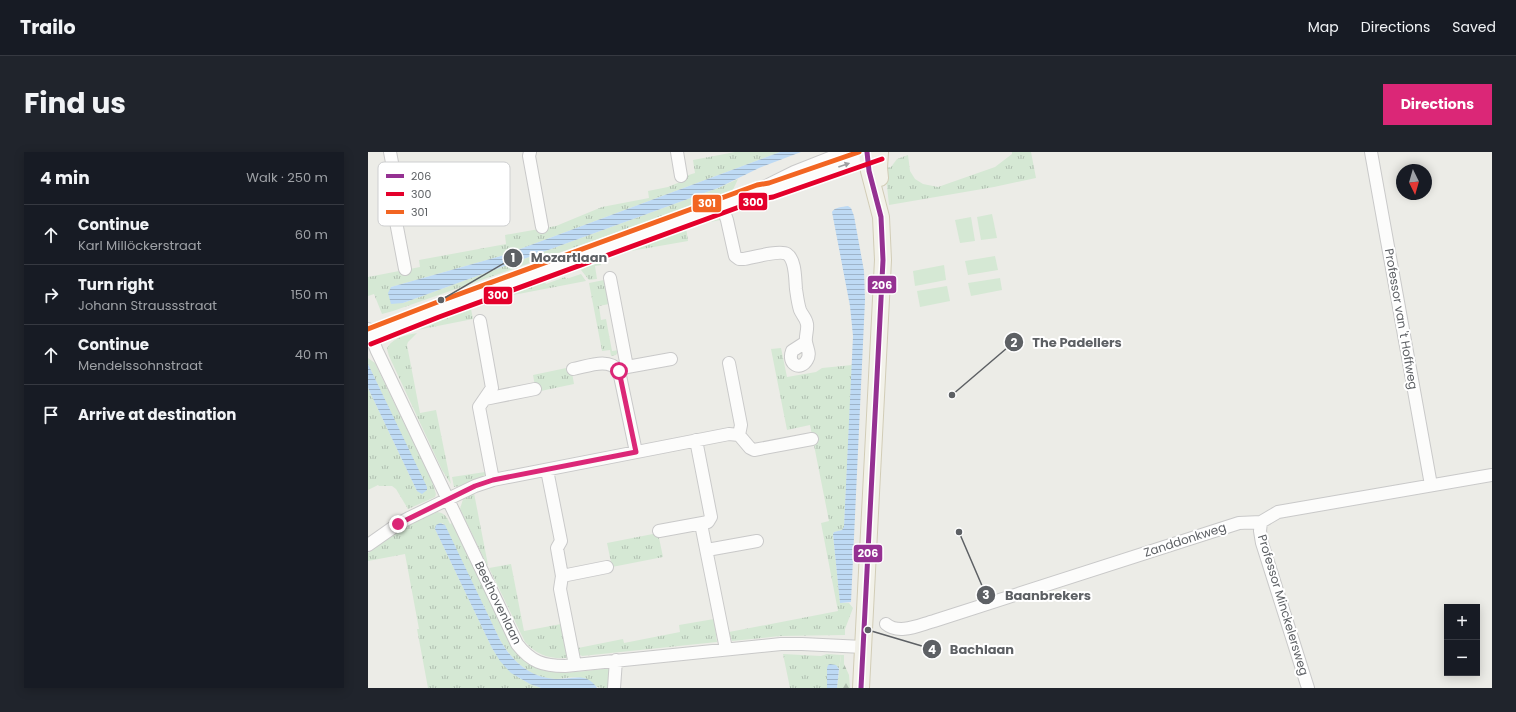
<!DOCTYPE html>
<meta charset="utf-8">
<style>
:root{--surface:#171b24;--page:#20242c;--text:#f1f3f6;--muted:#9ea1a6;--line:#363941;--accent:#db2777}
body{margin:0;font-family:Poppins,sans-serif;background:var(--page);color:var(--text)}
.controls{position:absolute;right:12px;bottom:12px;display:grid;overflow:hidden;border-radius:0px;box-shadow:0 2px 10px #0003}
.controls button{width:36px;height:36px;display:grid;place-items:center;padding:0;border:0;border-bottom:1px solid var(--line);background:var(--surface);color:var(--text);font:20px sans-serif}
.compass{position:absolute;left:1028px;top:12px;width:36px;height:36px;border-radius:50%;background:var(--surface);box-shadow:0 2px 10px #0003;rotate:175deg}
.stop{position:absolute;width:12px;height:12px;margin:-9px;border:3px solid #db2777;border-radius:50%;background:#fff}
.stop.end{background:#db2777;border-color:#fff;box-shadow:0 1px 4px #0008}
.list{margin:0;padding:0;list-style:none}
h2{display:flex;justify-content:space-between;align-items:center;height:52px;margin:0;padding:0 16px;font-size:17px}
h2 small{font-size:13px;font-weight:400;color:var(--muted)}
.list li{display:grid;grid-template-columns:26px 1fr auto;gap:12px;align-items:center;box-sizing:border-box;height:60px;padding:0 16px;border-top:1px solid var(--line)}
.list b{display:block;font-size:15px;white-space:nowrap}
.list p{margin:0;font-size:13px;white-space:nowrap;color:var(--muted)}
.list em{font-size:13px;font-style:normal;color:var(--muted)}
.icon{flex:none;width:22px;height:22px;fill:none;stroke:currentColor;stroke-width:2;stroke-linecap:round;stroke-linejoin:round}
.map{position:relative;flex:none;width:1124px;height:536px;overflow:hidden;border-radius:0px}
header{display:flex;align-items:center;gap:24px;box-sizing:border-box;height:56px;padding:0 20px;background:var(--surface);border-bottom:1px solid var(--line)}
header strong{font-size:19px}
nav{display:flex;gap:22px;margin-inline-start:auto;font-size:14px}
.intro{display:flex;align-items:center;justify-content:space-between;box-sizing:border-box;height:96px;padding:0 24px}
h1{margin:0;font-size:28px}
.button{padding:10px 18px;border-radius:0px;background:var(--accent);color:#fff;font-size:14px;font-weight:700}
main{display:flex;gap:24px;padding:0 24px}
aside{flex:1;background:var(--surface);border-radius:0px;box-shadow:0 2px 10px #0003}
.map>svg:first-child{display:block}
.grass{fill:url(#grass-tufts)}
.forest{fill:url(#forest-firs)}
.pitch{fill:#d5e8d4}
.water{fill:url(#water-rules)}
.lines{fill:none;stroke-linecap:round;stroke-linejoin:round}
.minor-casing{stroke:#c9c9c9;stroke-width:14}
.major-casing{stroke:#d2cdb7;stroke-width:18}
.minor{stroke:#fcfcfb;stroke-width:12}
.major{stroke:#f2f1e9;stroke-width:16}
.bus-1-casing{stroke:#fff;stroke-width:8}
.bus-2-casing{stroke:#fff;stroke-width:8}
.bus-3-casing{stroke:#fff;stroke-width:8}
.bus-1{stroke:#953192;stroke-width:5}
.bus-2{stroke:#e4002b;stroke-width:5}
.bus-3{stroke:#f26522;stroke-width:5}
.oneway{fill:#9d9ea0}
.route{stroke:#db2777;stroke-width:5}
.labels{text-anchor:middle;stroke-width:4;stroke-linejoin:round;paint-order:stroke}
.street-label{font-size:12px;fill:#5d6064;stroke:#fff}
.key{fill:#fff;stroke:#cecfd0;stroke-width:1}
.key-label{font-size:11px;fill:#5d6064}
.leader{fill:none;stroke:#5d6064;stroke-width:1.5}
.callout-dot{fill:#5d6064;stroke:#fff;stroke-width:1.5}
.mark-label{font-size:12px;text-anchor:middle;font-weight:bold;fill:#fff}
.callout-label{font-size:13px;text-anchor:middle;font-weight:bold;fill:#5d6064;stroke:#fff;stroke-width:4;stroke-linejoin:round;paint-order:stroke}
.line-badge{stroke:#fff;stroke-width:1.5}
.badge-label{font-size:11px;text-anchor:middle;font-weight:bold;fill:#fff}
</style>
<header>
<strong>Trailo</strong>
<nav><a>Map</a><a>Directions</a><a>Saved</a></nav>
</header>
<div class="intro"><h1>Find us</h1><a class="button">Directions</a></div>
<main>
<aside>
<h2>4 min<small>Walk · 250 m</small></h2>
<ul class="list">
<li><svg class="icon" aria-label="ahead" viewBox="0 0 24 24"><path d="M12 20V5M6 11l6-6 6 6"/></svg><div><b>Continue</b><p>Karl Millöckerstraat</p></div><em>60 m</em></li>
<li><svg class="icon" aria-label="right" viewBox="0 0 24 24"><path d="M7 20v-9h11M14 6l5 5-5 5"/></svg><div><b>Turn right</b><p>Johann Straussstraat</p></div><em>150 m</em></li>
<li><svg class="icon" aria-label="ahead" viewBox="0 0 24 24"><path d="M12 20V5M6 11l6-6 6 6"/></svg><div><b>Continue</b><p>Mendelssohnstraat</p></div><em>40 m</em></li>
<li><svg class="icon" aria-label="arrive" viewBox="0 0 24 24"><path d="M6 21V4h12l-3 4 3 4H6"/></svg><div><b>Arrive at destination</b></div></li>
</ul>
</aside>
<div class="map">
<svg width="1124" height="536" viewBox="0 0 1124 536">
<defs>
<pattern id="grass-tufts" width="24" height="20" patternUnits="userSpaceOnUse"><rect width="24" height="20" fill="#d5e8d4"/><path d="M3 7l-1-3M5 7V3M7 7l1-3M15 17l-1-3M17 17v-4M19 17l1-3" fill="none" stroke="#b0bfb0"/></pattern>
<pattern id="forest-firs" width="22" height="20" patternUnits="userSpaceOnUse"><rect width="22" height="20" fill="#d5e8d4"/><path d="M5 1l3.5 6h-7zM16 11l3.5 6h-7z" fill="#b0bfb0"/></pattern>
<pattern id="water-rules" width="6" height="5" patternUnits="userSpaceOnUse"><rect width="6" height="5" fill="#bedaf4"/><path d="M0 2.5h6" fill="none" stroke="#9eb4c9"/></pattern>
</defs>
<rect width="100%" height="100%" fill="#ecece7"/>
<path class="grass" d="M 367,0 L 412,0 L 133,104 L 23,135 L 35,151 L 350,36 L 370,27 L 364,40 L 25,159 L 14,162 L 6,142 L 0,144 L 0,125 L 52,115 L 51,108 L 138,92 L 137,83 L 188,74 L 234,55 L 281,46 L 280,39 L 300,35 L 312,30 L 311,26 L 327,21 L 325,8 Z
M 644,0 L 663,0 L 668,26 L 626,35 L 521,53 L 517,16 L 523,15 L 529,7 L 540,3 L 542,19 L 547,27 L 555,32 L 570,35 L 627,15 L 644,2 Z
M 350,60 L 352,68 L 318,75 L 320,89 L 234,104 Z
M 232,107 L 233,113 L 227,114 L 229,127 L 221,128 L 213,118 Z
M 213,122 L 218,129 L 104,151 L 151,134 L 176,128 L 178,132 L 197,125 L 198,127 Z
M 236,128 L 241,152 L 231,154 L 233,168 L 238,167 L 244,199 L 251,198 L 248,203 L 243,204 L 242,198 L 234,199 L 221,131 Z
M 102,152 L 105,167 L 39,180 Z
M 49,181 L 40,190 L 39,193 L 52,261 L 68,258 L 83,332 L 74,318 L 21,204 L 19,197 C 23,186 39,183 49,181 Z
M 413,196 L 419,225 L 448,220 L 454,216 L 484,213 L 476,375 L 474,378 L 466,380 L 465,382 L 472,451 L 481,451 L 485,456 L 477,477 L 477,483 L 412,484 L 364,489 L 361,480 L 470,459 L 453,371 L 461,369 L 442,273 L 419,278 L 403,197 Z
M 0,206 L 7,211 L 64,329 L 68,342 L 67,345 L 40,357 L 28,337 L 24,334 L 11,334 L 10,333 L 0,338 L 0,236 L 49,339 L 59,338 L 0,212 Z
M 203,215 L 206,232 L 168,240 L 165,223 Z
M 117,320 L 118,325 L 94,334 L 86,335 L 84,325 Z
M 106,341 L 120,413 L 119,413 L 92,357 L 95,347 Z
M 69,360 C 77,361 79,365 82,372 L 84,371 L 142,492 C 165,531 204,520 242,516 L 241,536 C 237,536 232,536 229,535 C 224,533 219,528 213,526 C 206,524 195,527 188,527 C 163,527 144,509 132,488 L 75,371 L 67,377 L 124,496 C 136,516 151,529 173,536 L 60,536 L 49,477 L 51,477 L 37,402 L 0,409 L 0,401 L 32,377 Z
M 290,381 L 295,405 L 244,415 L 239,391 Z
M 143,412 L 156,479 L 193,472 L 199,506 C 181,507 169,503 157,490 L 121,416 Z
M 346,467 L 349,490 L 214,504 L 211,502 L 210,496 L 255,487 L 256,491 L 312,480 L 311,473 Z
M 415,502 L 453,504 L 459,502 L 473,503 L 471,517 L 470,515 L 459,516 L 459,536 L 422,536 Z"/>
<path class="forest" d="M 473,503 L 476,503 L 476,512 L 481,523 L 482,536 L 469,536 Z"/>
<path class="pitch" d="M 624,62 L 629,86 L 613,88 L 609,65 Z
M 603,65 L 607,89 L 592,91 L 587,68 Z
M 627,104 L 630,118 L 600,123 L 597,109 Z
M 576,113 L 578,128 L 547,134 L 545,119 Z
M 632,126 L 634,138 L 603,144 L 600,131 Z
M 579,134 L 582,149 L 552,155 L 549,139 Z"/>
<path class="water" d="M 412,0 L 433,0 L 391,16 L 350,36 L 35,151 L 23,152 L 20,141 L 23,135 L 133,104 Z
M 480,54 L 483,56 L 486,64 L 496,119 L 497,148 L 483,450 L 472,451 L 465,382 L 466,380 L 474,378 L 476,375 L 485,184 L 482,154 L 464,60 C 467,55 474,55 480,54 Z
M 0,212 L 59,335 L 59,338 L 54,342 L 49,339 L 0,236 Z
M 72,371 L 77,373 L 132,488 C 144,509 162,526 187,527 C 204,528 218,519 229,536 L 173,536 L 162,532 L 143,521 L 132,509 L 124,496 L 67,377 L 68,373 Z
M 462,512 L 468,513 L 471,517 L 469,536 L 459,536 L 459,516 L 460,513 Z"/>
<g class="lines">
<defs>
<path id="minor" d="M 22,0 L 29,37 L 25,54 L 37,117
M 162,0 L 161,4 L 174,75
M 309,0 L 313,24
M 1003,0 L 1063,333
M 396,35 L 426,20 L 477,0
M 354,54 L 359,68 L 367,104 L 371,107 L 376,107 C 386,105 412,98 419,102 C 428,108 427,128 428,137 C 429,144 430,152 432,158 C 434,163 438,166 439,172 C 440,178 437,184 438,190 C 439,196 443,202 439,208 C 433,219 419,213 424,199 L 438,190
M 242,126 L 259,215
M 112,169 L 124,236 L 111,255 L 125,328
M 0,177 L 9,199 L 149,492 C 163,510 175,514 197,514 L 413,492 L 434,492 L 495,495
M 0,185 L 69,158 L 391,40 L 403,38 L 506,2
M 361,211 L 373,273 L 371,283
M 205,217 C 220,214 241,205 251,219
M 117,247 L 167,237
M 268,300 L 251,219 L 259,215 L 303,207
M 179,318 L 193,389 L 189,396 L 194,424 L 192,437 L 207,513
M 893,370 L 892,379 L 894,391 L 940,536
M 333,372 L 358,497
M 291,379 L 340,370 L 343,365 L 328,288
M 0,393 L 30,372 L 41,366 L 107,334 L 125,328 L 361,282 L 371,283 L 382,296 L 386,298 L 444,287
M 339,398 L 389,389
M 194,424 L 239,415
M 518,472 C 531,483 551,473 566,469 L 871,371 L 893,370 L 910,360 L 1124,323
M 246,536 L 248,508"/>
<path id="major" d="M 512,26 L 511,16 L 512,0
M 493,536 L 515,108 L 513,65 L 501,19 L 499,0"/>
</defs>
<use href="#minor" class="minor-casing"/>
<use href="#major" class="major-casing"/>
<use href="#minor" class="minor"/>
<use href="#major" class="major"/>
<defs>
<path id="bus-1" d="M 493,536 L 515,108 L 513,65 L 501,19 L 499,0"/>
<path id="bus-2" d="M 3,192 L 71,165 L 393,47 L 405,45 L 514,7"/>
<path id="bus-3" d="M 0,177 L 67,151 L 389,33 L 401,31 L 491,0"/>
</defs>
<use href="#bus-1" class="bus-1-casing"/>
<use href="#bus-2" class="bus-2-casing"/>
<use href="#bus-3" class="bus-3-casing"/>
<use href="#bus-1" class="bus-1"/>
<use href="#bus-2" class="bus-2"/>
<use href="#bus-3" class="bus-3"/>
</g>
<defs><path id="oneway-solid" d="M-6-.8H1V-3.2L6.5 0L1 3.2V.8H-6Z"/></defs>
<use class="oneway" href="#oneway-solid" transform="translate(476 13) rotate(-19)"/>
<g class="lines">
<path class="route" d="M 30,372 L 107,334 L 125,328 L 268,300 L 251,219"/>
</g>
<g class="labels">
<g class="street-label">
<text transform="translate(1033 167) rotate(80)" y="4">Professor van 't Hoffweg</text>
<text transform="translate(817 388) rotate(-18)" y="4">Zanddonkweg</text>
<text transform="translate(130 451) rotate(64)" y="4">Beethovenlaan</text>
<text transform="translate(915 453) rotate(73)" y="4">Professor Minckelersweg</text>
</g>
</g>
<rect x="10" y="10" width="132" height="64" rx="6" class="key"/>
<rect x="18" y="22" width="18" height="4" fill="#953192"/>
<rect x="18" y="40" width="18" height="4" fill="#e4002b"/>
<rect x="18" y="58" width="18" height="4" fill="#f26522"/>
<g class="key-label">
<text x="43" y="28">206</text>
<text x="43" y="46">300</text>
<text x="43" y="64">301</text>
</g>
<path class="leader" d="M73 148L145 106M584 243L646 190M591 380L618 443M500 478L564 497"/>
<g class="callout-dot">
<circle cx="73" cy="148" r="4"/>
<circle cx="584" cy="243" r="4"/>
<circle cx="591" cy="380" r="4"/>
<circle cx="500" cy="478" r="4"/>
<circle cx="145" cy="106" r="10"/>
<circle cx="646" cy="190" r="10"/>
<circle cx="618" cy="443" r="10"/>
<circle cx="564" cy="497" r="10"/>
</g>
<g class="mark-label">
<text x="145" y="110">1</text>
<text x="646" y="195">2</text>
<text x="618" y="447">3</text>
<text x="564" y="502">4</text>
</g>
<g class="callout-label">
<text x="201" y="110">Mozartlaan</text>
<text x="709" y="195">The Padellers</text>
<text x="680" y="448">Baanbrekers</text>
<text x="614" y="502">Bachlaan</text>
</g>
<g class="line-badge">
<rect x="370" y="40" width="30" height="19" rx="4" fill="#e4002b"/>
<rect x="324" y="42" width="30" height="19" rx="4" fill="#f26522"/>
<rect x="499" y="123" width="30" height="19" rx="4" fill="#953192"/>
<rect x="115" y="134" width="30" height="19" rx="4" fill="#e4002b"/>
<rect x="485" y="392" width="30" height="19" rx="4" fill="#953192"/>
</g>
<g class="badge-label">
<text x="385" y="54">300</text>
<text x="339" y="55">301</text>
<text x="514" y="137">206</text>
<text x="130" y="147">300</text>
<text x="500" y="405">206</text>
</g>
</svg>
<div class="controls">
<button>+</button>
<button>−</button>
</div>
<svg class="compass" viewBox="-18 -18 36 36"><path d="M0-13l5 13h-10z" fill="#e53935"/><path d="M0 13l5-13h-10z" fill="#9ea1a6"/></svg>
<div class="stop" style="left:251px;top:219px"></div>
<div class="stop end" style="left:30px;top:372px"></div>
</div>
</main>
